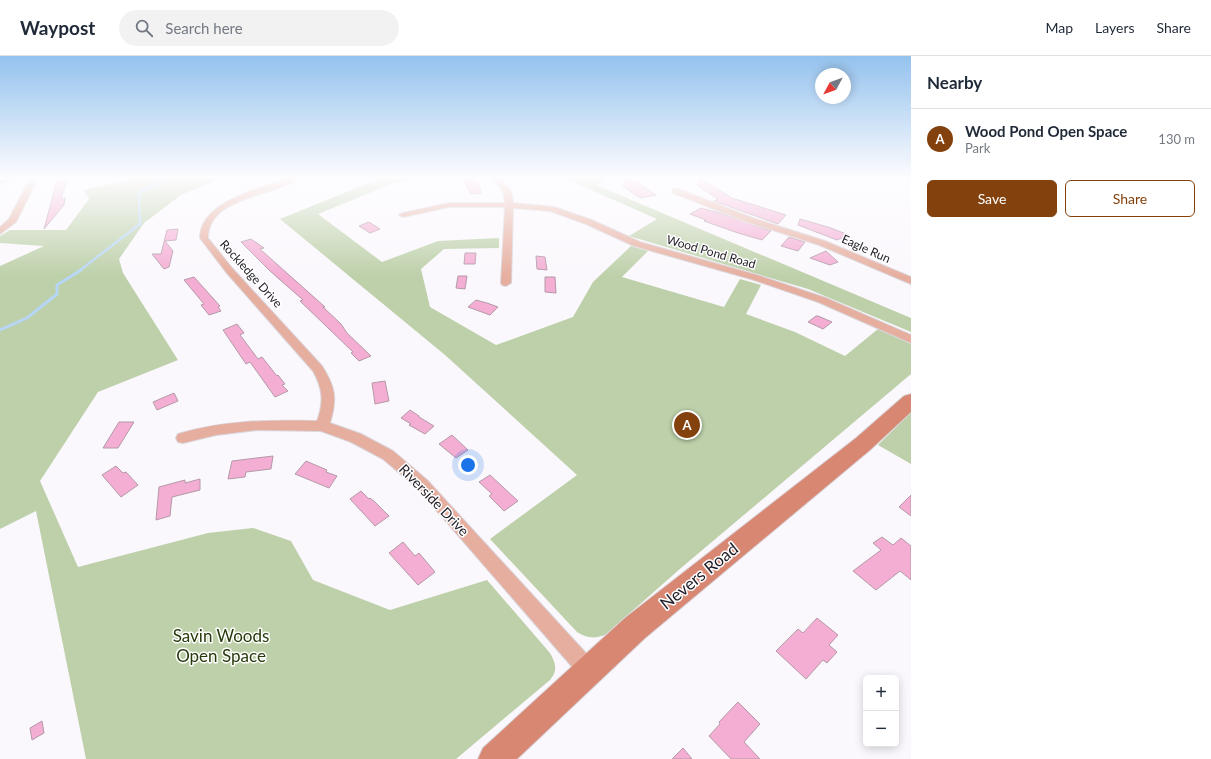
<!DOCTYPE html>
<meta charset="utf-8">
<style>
:root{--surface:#fff;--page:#f2f2f3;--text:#1f2937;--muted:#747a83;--line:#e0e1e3;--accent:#83410d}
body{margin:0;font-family:Lato,sans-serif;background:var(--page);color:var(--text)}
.controls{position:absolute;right:12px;bottom:12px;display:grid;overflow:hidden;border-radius:6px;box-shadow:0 2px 10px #0003}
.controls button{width:36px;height:36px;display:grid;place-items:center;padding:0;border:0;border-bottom:1px solid var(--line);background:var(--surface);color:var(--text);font:20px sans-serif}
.compass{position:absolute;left:815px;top:12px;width:36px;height:36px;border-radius:50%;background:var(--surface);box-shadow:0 2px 10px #0003;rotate:229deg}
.you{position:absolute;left:468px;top:409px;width:14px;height:14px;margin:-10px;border:3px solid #fff;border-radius:50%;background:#1a73e8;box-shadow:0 0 0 6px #1a73e833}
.badge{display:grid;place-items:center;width:26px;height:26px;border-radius:50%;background:var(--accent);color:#fff;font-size:13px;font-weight:700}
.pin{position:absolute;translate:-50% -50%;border:2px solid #fff;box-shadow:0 1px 4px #0006}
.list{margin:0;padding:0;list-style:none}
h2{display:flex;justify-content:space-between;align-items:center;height:52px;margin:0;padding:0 16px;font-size:17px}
h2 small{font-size:13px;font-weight:400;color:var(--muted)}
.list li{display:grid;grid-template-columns:26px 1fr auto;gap:12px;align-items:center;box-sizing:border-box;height:60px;padding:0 16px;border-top:1px solid var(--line)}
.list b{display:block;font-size:15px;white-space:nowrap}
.list p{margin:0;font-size:13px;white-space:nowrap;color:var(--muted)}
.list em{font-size:13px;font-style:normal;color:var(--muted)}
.actions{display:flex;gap:8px;padding:12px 16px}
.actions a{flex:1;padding:9px 0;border:1px solid var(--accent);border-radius:6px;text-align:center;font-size:14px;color:var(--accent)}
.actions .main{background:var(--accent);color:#fff}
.icon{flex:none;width:22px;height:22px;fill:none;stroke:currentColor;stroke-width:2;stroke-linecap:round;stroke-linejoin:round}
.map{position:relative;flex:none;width:911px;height:703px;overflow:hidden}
header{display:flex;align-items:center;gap:24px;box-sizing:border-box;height:56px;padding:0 20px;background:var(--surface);border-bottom:1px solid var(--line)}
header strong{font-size:19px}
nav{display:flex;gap:22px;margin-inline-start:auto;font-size:14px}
.search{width:280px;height:36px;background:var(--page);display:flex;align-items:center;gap:10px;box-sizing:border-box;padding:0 14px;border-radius:22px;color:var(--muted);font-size:15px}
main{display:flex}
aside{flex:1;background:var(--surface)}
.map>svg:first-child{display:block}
.green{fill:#bdd0a9}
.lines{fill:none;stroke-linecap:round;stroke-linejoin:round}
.stream-far1{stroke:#b7d6f6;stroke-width:2.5}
.stream{stroke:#b7d6f6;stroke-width:3}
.building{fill:#f4aed4;stroke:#b499a7}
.street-casing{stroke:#d8d5db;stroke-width:2}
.secondary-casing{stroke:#d8d5db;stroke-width:2}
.street{fill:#e6ae9f;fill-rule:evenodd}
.secondary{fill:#d88772;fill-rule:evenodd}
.labels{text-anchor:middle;stroke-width:3;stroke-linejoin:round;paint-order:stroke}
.far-street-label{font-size:12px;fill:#221d26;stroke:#fff}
.street-label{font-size:14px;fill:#221d26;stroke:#fff}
.near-street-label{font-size:17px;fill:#221d26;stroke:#fff}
.near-park-label{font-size:17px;fill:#273a0a;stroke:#fff}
</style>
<header>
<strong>Waypost</strong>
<div class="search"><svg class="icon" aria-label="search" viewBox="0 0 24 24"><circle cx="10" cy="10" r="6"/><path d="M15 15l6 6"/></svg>Search here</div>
<nav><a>Map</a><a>Layers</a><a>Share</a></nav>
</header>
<main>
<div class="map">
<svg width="911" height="703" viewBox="0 0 911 703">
<rect width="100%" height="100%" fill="#fbf8fd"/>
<path class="green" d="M 136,122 L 222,122 L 181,139 L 144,167 L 119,203 L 123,217 L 178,304 L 98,336 L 40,425 L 78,511 L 208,477 L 253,472 L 291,485 L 313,524 L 390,554 L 487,524 L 550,597 C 556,607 558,615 550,624 L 456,703 L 86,703 L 36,455 L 0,473 L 0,210 L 44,190 L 0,187 L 0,180 L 10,174 L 66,174 L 89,143 L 84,134 Z
M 381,122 L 419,122 L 394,127 L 318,158 L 382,206 L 438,185 L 499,182 L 499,192 L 444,193 L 421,213 L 430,251 L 496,289 L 573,261 L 593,226 L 631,190 L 648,195 L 622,221 L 724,251 L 740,223 L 761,229 L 746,258 L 795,276 L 845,300 L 878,273 L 911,288 L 911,318 L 681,512 L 605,579 C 594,583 586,582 577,576 L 490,483 L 577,419 L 445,299 L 280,163 Z
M 564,122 L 609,122 L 596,129 L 911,262 L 911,276 L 808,233 L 629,180 L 657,163 Z
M 911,356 L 911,408 L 878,389 Z"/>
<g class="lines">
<path class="stream-far1" d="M 79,215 L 140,168 L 139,137 L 170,122"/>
<path class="stream" d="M 0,274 L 27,262 L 57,238 L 57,229 L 81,214"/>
</g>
<path class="building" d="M 462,122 L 470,122 L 477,126 L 481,134 L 479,134 L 481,137 L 471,138 Z
M 628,122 L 631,122 L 656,139 L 641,142 L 634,138 L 623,130 Z
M 701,123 L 732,142 L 786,159 L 778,168 L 714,145 L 718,143 L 697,129 Z
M 67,124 L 61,143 L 65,142 L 64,149 L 44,173 L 57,125 Z
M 701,152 L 720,157 L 771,175 L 762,184 L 738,177 L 704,165 L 706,164 L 690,158 Z
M 800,163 L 828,171 L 849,179 L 837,184 L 798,169 Z
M 369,166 L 380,173 L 370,177 L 359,170 Z
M 178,173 L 176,184 L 165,185 L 173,195 L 169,211 L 164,213 L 152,198 L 161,198 L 167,174 Z
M 789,181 L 805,186 L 798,195 L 781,190 Z
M 251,183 L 264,192 L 260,193 L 325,251 L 323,251 L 341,268 L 347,277 L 371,300 L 359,305 L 351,297 L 353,296 L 300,245 L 303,244 L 270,215 L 241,186 Z
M 826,195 L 838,206 L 830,209 L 810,202 Z
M 465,197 L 476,197 L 475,208 L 464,208 Z
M 536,200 L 545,201 L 547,214 L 537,213 Z
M 458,220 L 467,220 L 465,233 L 456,232 Z
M 194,221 L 220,250 L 218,251 L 221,255 L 209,259 L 201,249 L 204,248 L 184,224 Z
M 545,221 L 555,221 L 556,237 L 545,236 Z
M 476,244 L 487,247 L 498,251 L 490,259 L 468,251 Z
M 816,260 L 818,260 L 832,266 L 823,273 L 808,266 Z
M 237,268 L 244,277 L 240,279 L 258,303 L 262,301 L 277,320 L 278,319 L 285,328 L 282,329 L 288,335 L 275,341 L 250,306 L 246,308 L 223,274 Z
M 385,325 L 389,345 L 375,348 L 372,327 Z
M 174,337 L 178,345 L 157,354 L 153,346 Z
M 410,354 L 419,360 L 419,361 L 434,370 L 425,378 L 409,369 L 411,368 L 401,362 Z
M 119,366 L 134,366 L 118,392 L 103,392 Z
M 452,379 L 468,394 L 456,402 L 439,388 Z
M 273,400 L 271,413 L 246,416 L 245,421 L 228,423 L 232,405 Z
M 306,405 L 327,414 L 326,416 L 337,420 L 329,432 L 295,418 Z
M 116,410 L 123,417 L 126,416 L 138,429 L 121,441 L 102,419 Z
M 490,419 L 518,445 L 504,455 L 489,440 L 492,438 L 479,426 Z
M 200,423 L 200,434 L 172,441 L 170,460 L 156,464 L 159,431 L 185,424 L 185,427 Z
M 361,435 L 369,443 L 370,442 L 375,446 L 389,460 L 375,470 L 350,443 Z
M 911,439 L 911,460 L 899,451 Z
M 882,481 L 893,489 L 901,482 L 911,490 L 911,524 L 900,515 L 876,534 L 853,515 L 881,494 L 873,487 Z
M 403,486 L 415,500 L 419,497 L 435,516 L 418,529 L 389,497 Z
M 817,562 L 838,579 L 829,589 L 837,596 L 827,607 L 823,604 L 806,623 L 776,595 L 798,573 L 803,577 Z
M 738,646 L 760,668 L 744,686 L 760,703 L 731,703 L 709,680 L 720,668 L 719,666 Z
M 42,665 L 44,677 L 32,684 L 30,672 Z
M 683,692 L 692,703 L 672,703 Z"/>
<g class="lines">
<defs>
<path id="street" d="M 6,122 L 19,122 L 0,128 L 0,124 Z
M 28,122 L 36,122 L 36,126 L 16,166 L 0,178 L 0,171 L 9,163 L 28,126 Z
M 289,122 L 300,122 C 277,140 208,140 208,182 L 232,212 L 322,310 C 336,332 337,343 330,367 L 361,378 L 393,395 L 427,424 L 595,607 L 598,614 L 595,621 L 588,624 L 581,621 L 417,432 L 383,403 L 351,386 L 321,375 L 257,374 L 216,379 L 183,387 L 178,386 L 176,382 L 178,378 C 224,364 270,364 317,365 C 324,346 323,333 313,315 L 226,216 L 200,182 C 200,145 261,132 289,122 Z
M 492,122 L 499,122 L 511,135 L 513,147 L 554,151 L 592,164 L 640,186 L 757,219 L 826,242 L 911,279 L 911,287 L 818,246 L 751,223 L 634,190 L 586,168 L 550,155 L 513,152 L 511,227 L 506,230 L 502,229 L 501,227 L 505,151 L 449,151 L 403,161 L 399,159 L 403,157 L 449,147 L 505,147 L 503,135 Z
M 673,133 L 679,133 L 753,162 L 825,185 L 911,221 L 911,228 L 819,189 L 747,166 L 673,137 Z"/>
<path id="secondary" d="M 911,338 L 911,356 L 870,394 L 645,582 L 517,703 L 478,703 L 483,692 L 625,562 L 856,382 L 904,340 Z"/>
</defs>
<use href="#street" class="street-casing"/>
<use href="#secondary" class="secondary-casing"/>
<use href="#street" class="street"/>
<use href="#secondary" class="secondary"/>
</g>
<linearGradient id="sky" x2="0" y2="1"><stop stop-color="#94c2ee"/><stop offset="0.55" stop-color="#fdfcfe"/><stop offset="1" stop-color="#fdfcfe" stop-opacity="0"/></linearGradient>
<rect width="911" height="221" fill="url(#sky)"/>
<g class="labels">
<g class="far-street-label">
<text transform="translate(866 193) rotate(24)" y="4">Eagle Run</text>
<text transform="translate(711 196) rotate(16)" y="4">Wood Pond Road</text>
<text transform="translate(251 218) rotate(48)" y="4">Rockledge Drive</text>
</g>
<g class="street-label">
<text transform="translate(434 444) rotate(46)" y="5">Riverside Drive</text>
</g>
<g class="near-street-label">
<text transform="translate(699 520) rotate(-39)" y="6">Nevers Road</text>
</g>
<g class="near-park-label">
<text x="221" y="586">Savin Woods<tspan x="221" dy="20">Open Space</tspan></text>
</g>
</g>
</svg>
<div class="controls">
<button>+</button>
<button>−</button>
</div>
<svg class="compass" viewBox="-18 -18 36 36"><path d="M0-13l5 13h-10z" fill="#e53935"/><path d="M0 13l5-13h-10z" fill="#747a83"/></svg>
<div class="you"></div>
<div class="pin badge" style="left:687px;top:369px">A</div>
</div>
<aside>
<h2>Nearby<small></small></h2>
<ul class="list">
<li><span class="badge">A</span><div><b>Wood Pond Open Space</b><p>Park</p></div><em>130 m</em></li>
</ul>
<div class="actions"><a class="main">Save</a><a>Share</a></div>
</aside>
</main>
